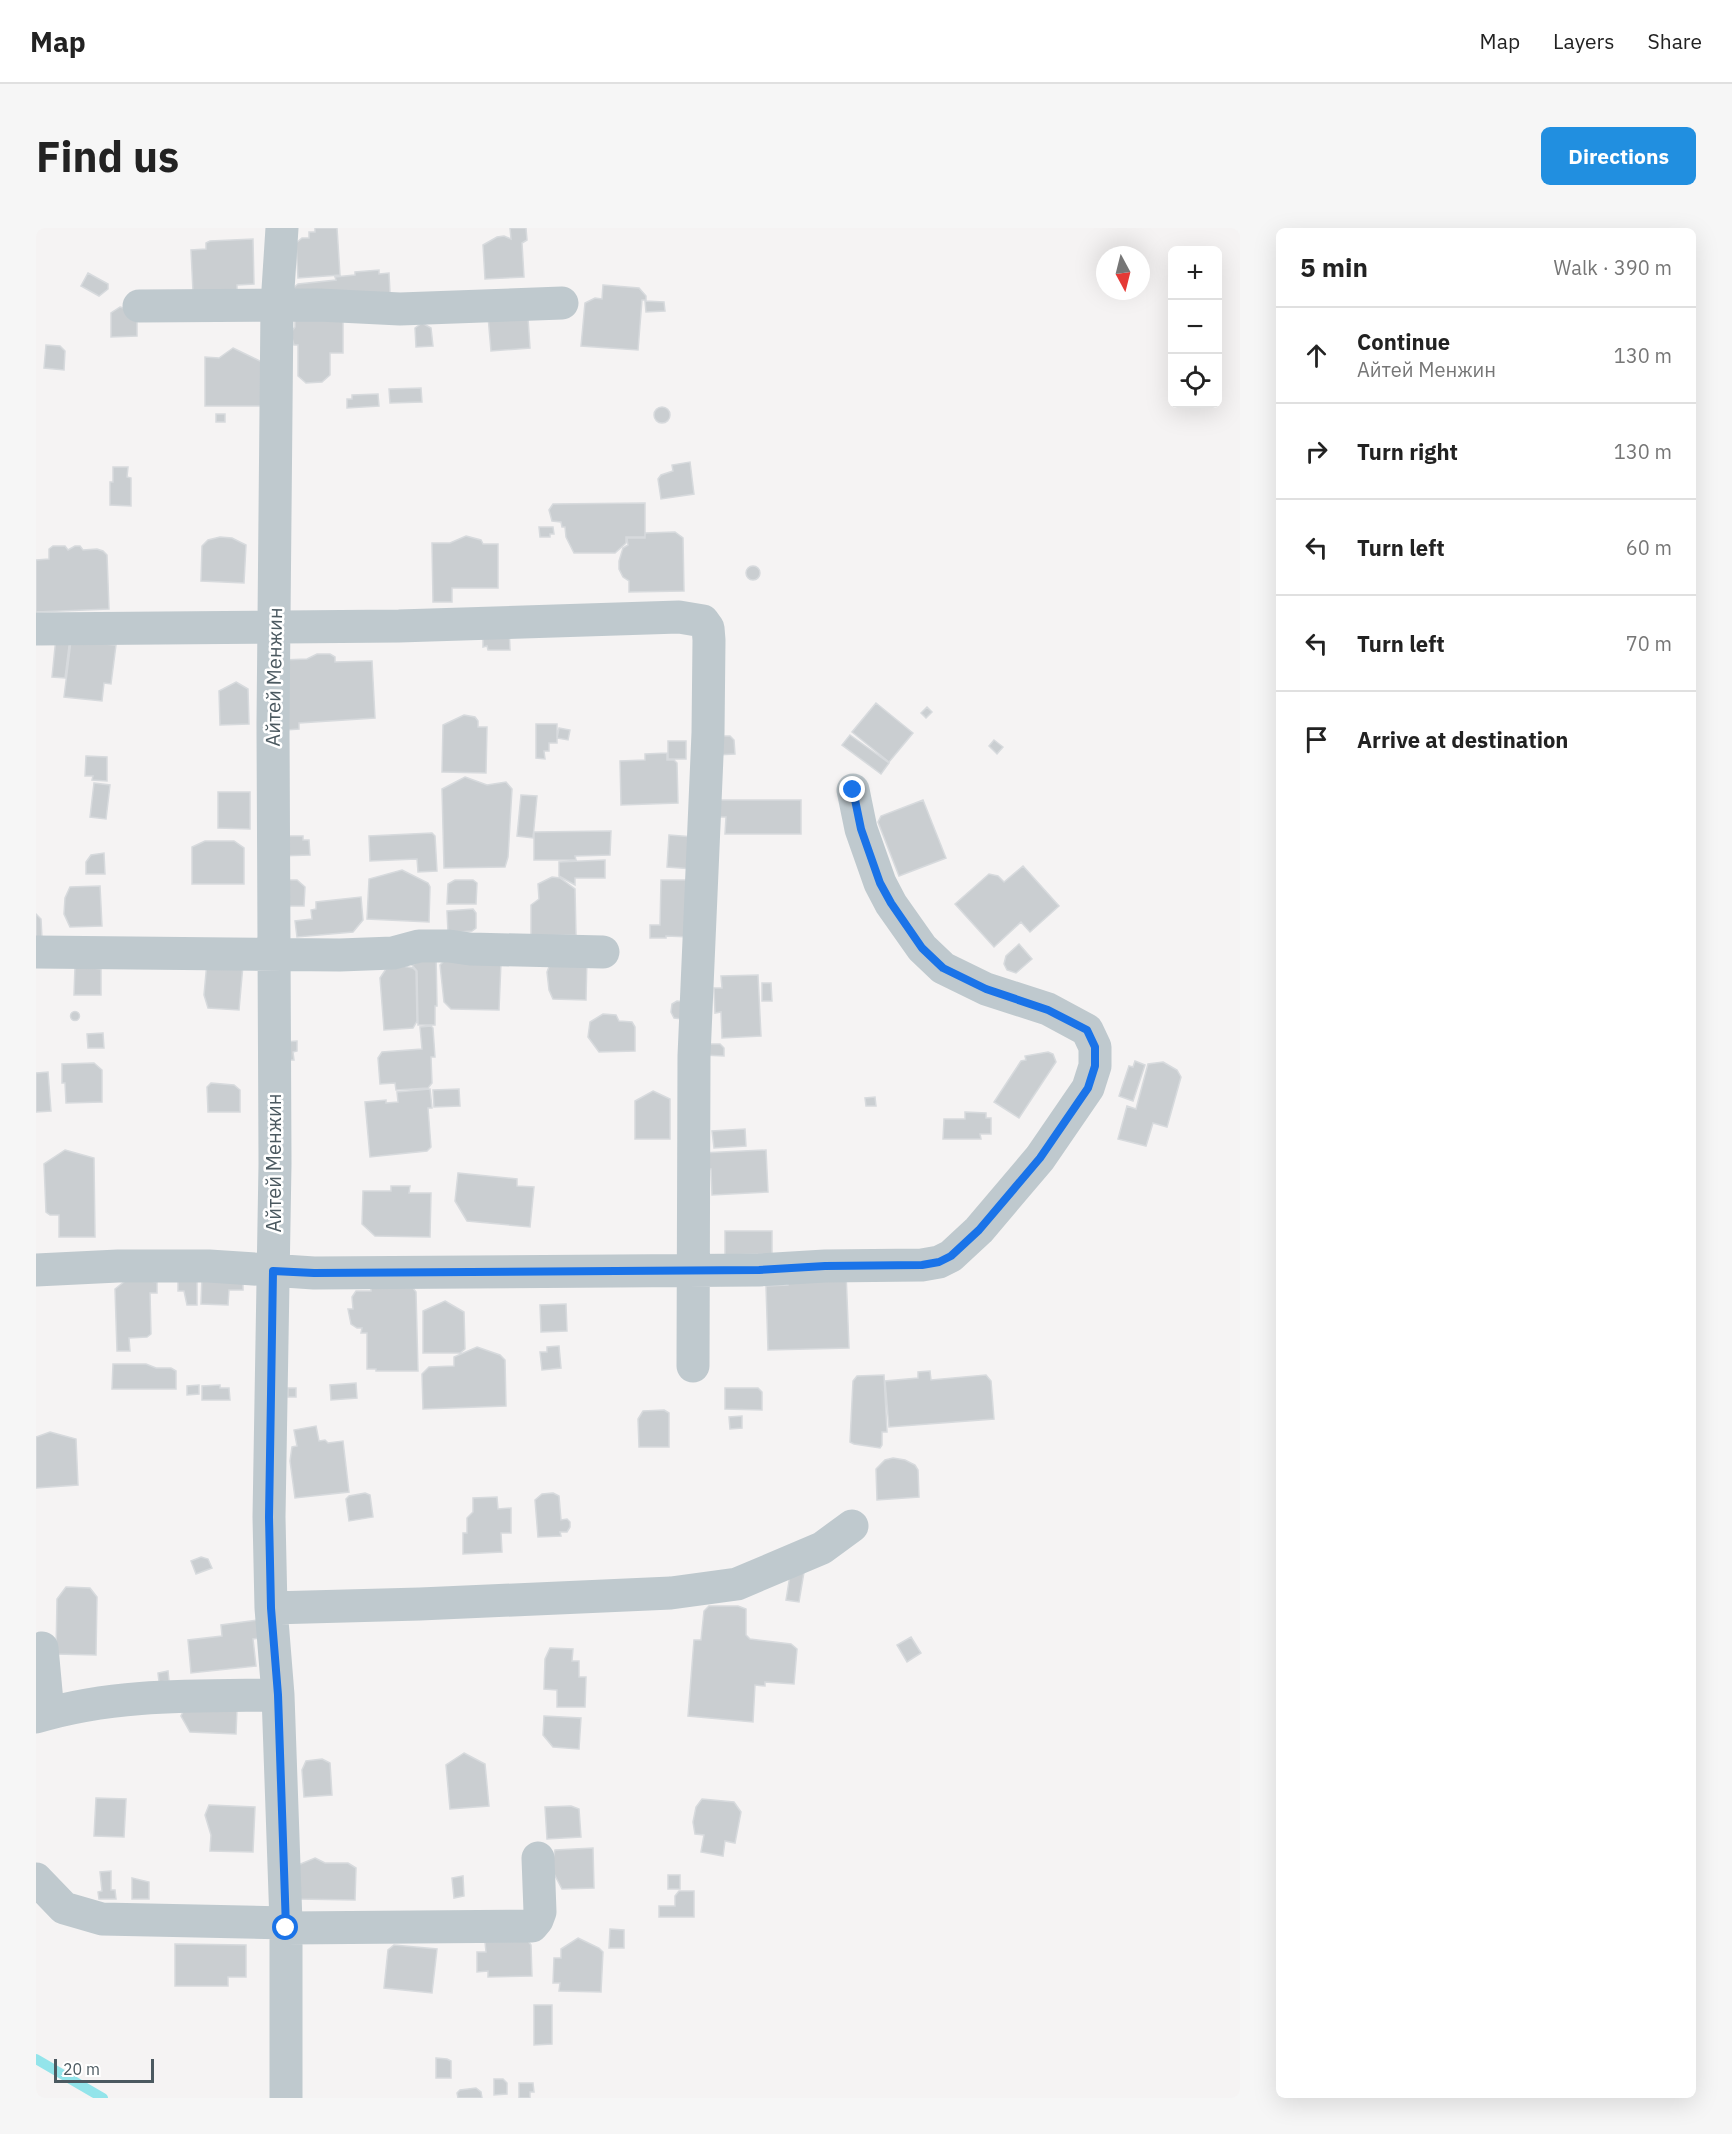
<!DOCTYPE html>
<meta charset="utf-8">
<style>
:root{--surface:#fff;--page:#f6f6f6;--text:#222;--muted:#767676;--line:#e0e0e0;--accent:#218fe0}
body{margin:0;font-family:"IBM Plex Sans",sans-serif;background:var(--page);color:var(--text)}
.controls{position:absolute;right:18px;top:18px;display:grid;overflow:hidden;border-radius:9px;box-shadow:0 6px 24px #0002}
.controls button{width:54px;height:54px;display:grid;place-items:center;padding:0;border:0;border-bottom:2px solid var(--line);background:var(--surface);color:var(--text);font:30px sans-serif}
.compass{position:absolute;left:1060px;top:18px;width:54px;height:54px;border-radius:50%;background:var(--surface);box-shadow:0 6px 24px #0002;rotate:173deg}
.scale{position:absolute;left:18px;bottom:15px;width:100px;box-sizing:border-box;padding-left:6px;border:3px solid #4b5960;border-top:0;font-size:16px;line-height:21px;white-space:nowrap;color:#4b5960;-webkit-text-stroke:4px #fff;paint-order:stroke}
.stop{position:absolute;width:18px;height:18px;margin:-14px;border:4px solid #1a73e8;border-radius:50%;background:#fff}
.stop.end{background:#1a73e8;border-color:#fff;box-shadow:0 2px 6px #0008}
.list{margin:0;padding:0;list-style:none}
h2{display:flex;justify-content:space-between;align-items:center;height:78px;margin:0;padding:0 24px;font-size:26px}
h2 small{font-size:20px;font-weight:400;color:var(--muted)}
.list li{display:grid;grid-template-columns:39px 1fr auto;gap:18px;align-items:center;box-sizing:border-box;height:96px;padding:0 24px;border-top:2px solid var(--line)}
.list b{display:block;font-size:22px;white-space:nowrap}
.list p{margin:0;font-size:20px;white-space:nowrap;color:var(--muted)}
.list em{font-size:20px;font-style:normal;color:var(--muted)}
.icon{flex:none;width:33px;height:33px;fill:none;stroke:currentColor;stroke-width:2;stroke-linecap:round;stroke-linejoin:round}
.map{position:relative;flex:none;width:1204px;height:1870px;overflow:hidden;border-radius:9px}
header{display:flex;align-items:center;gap:36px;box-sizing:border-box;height:84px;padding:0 30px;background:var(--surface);border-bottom:2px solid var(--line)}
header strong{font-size:28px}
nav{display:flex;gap:33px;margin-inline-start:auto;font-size:21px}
.intro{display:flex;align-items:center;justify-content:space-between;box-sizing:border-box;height:144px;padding:0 36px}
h1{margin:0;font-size:42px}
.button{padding:15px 27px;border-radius:9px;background:var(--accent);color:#fff;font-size:21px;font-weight:700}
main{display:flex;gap:36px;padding:0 36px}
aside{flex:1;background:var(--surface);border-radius:9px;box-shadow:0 6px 24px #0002}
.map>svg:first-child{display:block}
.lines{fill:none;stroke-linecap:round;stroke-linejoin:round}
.stream{stroke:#93e4ea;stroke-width:10}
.building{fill:#caced1;stroke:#d7dadd;stroke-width:1.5}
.minor{stroke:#bfc9ce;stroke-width:33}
.route{stroke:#1a73e8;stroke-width:8}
.labels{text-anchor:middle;stroke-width:5;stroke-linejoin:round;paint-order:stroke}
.street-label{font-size:20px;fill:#4b5960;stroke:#fff}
</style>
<header>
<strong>Map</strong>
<nav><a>Map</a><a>Layers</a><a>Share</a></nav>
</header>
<div class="intro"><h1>Find us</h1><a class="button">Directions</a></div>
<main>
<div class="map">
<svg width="1204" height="1870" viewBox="0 0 1204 1870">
<rect width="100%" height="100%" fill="#f5f3f3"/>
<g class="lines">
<path class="stream" d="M 0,1831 L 67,1870"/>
</g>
<path class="building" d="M 279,0 L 301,0 L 304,47 L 262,50 L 260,15 L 266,10 L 273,10 L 273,4 L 279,4 Z
M 474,0 L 490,0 L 491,12 L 486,15 L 488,49 L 449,51 L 447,17 L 461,9 L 468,8 L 475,11 Z
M 217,11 L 218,56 L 201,57 L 201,66 L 157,64 L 155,22 L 170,21 L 170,15 L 174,13 Z
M 343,42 L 343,46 L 353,45 L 354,65 L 258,73 L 257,60 L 262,56 L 300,52 L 299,49 L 319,47 L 319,44 Z
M 52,45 L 72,56 L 72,61 L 63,68 L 45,58 Z
M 567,57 L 603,60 L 610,68 L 610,72 L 606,72 L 602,122 L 545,118 L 549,75 L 559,70 L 566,71 Z
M 609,73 L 628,74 L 629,83 L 610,84 Z
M 84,79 L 97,83 L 101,87 L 101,108 L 75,109 L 75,85 Z
M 259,87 L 307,87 L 307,125 L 294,125 L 294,147 L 286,154 L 270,155 L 262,148 L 262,117 L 258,117 L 256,110 L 256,103 L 259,99 Z
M 452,88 L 492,90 L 494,120 L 455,123 Z
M 386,95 L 395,100 L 397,118 L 380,119 L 379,100 Z
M 10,117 L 24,118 L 29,123 L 28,142 L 8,140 Z
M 197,120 L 228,135 L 227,178 L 169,178 L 169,129 L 183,130 Z
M 385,160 L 386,174 L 354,175 L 353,161 Z
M 342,166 L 343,178 L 311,180 L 311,171 L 316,171 L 316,167 Z
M618 187a8 8 0 1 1 16 0a8 8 0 1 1-16 0Z
M 180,186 L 189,186 L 189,194 L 180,194 Z
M 654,234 L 658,266 L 625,271 L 622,251 L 625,247 L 637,243 L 636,237 Z
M 77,239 L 92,239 L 91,249 L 95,250 L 95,278 L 74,277 L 74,254 L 77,254 Z
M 609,275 L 609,309 L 590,309 L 590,315 L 579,325 L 538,325 L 530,309 L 529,299 L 526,299 L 525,294 L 516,293 L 513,282 L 517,276 Z
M 503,299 L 517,299 L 518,306 L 514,306 L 514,309 L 504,309 Z
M 639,304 L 647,310 L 648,363 L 593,364 L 593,353 L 587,349 L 583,341 L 583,333 L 587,320 L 592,317 L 591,310 L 609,310 L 609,305 Z
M 430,308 L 445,312 L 447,316 L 462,316 L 462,360 L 416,360 L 416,374 L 397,374 L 396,315 L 414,315 Z
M 184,309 L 196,310 L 210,317 L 208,355 L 165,353 L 166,318 L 172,312 Z
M 17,318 L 29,318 L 32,322 L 39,318 L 44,318 L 47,322 L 61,321 L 67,323 L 71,327 L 73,381 L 0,384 L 0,332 L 13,331 L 13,321 Z
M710 345a7 7 0 1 1 14 0a7 7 0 1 1-14 0Z
M 473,397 L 474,422 L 452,422 L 451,418 L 447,419 L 447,398 Z
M 20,409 L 34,410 L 29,450 L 16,449 Z
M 35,413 L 80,417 L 75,456 L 68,455 L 66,473 L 28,469 Z
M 281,426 L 294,426 L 299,429 L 299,434 L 336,433 L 339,490 L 263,495 L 263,501 L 250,502 L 247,432 L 271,431 Z
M 200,454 L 212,461 L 213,496 L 184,497 L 183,463 Z
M 840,475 L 877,505 L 853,534 L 816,504 Z
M 891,479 L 896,484 L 890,490 L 885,485 Z
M 428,487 L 439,489 L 442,493 L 442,499 L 451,499 L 450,545 L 406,544 L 407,497 Z
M 500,496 L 521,496 L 521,515 L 513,515 L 513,523 L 508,523 L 509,531 L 500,530 Z
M 523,500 L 534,502 L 532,512 L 521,510 Z
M 814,507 L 853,535 L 845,546 L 806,517 Z
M 686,508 L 694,508 L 698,512 L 699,526 L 680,527 Z
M 958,512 L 967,519 L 961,526 L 953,518 Z
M 632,513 L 650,513 L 650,531 L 632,531 Z
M 631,525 L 631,532 L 638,532 L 641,535 L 642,575 L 585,577 L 584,533 L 609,532 L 609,526 Z
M 50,528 L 71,529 L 71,553 L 56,552 L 57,548 L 49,548 Z
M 429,549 L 451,557 L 470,554 L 476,561 L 472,629 L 469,639 L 408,640 L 406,561 Z
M 58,555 L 74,557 L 70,591 L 54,589 Z
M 182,564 L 214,564 L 214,601 L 182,600 Z
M 485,567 L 501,568 L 497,610 L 481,608 Z
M 682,572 L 765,572 L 765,606 L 689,606 L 690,589 L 682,589 Z
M 887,572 L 910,630 L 863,648 L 842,594 L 845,588 Z
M 575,603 L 574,627 L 539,628 L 540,632 L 498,632 L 498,604 Z
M 396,605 L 399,608 L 401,643 L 382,644 L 381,631 L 334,633 L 333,608 Z
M 633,607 L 658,609 L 657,641 L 631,639 Z
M 243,608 L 267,608 L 267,612 L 273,612 L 274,627 L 243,628 Z
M 169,613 L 198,613 L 208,620 L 208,656 L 156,656 L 156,619 Z
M 68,625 L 69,646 L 50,646 L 50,634 L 55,627 Z
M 569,632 L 569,650 L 539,650 L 539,657 L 523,648 L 523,634 Z
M 987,638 L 1023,678 L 994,704 L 985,694 L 958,719 L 919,676 L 953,646 L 962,648 L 968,654 Z
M 366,642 L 392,655 L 394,659 L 393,694 L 331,691 L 333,651 Z
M 516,649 L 524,650 L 539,661 L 540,707 L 495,708 L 495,677 L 503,671 L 502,656 Z
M 245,652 L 261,652 L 269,659 L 268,678 L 244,678 Z
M 419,652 L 437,652 L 441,655 L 440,676 L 411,676 L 412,656 Z
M 625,652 L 656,652 L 654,709 L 630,708 L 630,710 L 614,710 L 614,697 L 624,697 Z
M 64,658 L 66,698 L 34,699 L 28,686 L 29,670 L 34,659 Z
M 325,669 L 327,692 L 317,704 L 261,709 L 259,693 L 276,691 L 275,682 L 280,681 L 280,674 Z
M 437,681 L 440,685 L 440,700 L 436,703 L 412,705 L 411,683 Z
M 0,686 L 5,691 L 6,710 L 0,710 Z
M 983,716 L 996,731 L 980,745 L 971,742 L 968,736 L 970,728 Z
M 400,724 L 401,778 L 399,778 L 399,797 L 382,797 L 381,743 L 376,737 Z
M 517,728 L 551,729 L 550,772 L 517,771 L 513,762 L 511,744 Z
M 409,732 L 465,734 L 463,782 L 415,781 L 408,774 L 404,737 Z
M 171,734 L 207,737 L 203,782 L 172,780 L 168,767 Z
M 39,738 L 65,741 L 65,767 L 38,767 Z
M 367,738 L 377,740 L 380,743 L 381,793 L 377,800 L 348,802 L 344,750 L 350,741 Z
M 722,747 L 725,808 L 686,810 L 685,784 L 679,785 L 678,760 L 686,760 L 685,748 Z
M 726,755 L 735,755 L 736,773 L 726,773 Z
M 641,773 L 647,774 L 646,791 L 638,790 L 635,784 L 636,776 Z
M34.5 788a4.5 4.5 0 1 1 9 0a4.5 4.5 0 1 1-9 0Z
M 567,786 L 580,787 L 583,793 L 596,794 L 599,799 L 599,823 L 563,824 L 552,809 L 554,794 Z
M 395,798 L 397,800 L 399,829 L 395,829 L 396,855 L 392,860 L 360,862 L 359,855 L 344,856 L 342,830 L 346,824 L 386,821 L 384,799 Z
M 67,805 L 68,820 L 52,820 L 51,806 Z
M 261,813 L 261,823 L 257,824 L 258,832 L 249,832 L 248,814 Z
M 667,816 L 684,816 L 688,820 L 688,828 L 667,827 Z
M 1012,824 L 1017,826 L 1020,834 L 983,890 L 958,874 L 985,833 L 990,832 L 989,828 Z
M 1099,833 L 1109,837 L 1097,873 L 1083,868 L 1093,838 L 1097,839 Z
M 1127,834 L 1141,842 L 1145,849 L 1131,899 L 1117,895 L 1110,918 L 1082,911 L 1091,878 L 1100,881 L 1112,836 Z
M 58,835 L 66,842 L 66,874 L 30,875 L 29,855 L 26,855 L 26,836 Z
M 12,844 L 15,883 L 0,884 L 0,845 Z
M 175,855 L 198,857 L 204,862 L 204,884 L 172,884 L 171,859 Z
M 394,861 L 396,880 L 392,880 L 395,919 L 391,923 L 334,929 L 329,874 L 350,872 L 350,875 L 362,874 L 361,864 Z
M 423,861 L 424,878 L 398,879 L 397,862 Z
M 617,863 L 634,871 L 634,911 L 599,911 L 599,873 Z
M 839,869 L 840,878 L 830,878 L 829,870 Z
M 929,884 L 950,885 L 950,890 L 955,890 L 955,906 L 944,906 L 945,911 L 907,911 L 908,891 L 929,891 Z
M 709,901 L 710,918 L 678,920 L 676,903 Z
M 29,922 L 58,930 L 59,1009 L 23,1009 L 23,987 L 14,987 L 10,984 L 8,936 Z
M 730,922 L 732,964 L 676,967 L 675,941 L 666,941 L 665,925 Z
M 422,945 L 481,951 L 481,958 L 498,959 L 494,999 L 431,993 L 419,973 Z
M 355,958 L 374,958 L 373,965 L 395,965 L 394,1009 L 339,1008 L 326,996 L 327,963 L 355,963 Z
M 689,1003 L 736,1003 L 736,1026 L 689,1027 Z
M 810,1044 L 813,1120 L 732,1122 L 730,1058 L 752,1057 L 752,1046 Z
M 166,1047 L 207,1047 L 207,1062 L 193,1062 L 192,1077 L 165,1076 Z
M 93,1050 L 121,1054 L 121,1065 L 114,1065 L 115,1106 L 111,1109 L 93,1110 L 94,1123 L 81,1123 L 79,1061 Z
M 142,1050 L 161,1050 L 161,1077 L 151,1077 L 148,1063 L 142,1063 Z
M 335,1059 L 377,1060 L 380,1064 L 382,1143 L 340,1143 L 340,1141 L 331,1141 L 331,1105 L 325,1105 L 326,1100 L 321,1100 L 315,1096 L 312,1081 L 317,1081 L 316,1069 L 320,1063 L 335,1063 Z
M 409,1073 L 428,1084 L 429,1121 L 424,1125 L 387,1125 L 387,1083 Z
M 530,1076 L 531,1103 L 505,1104 L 504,1077 Z
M 523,1118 L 525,1140 L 506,1142 L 504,1124 L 511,1124 L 511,1119 Z
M 441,1119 L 464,1127 L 469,1132 L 470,1178 L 387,1181 L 386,1146 L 393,1139 L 418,1138 L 418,1129 Z
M 77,1136 L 110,1136 L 120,1140 L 135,1140 L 140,1143 L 140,1161 L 76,1161 Z
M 894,1143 L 895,1152 L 950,1147 L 955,1153 L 958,1191 L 853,1199 L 849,1153 L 882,1150 L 882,1144 Z
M 848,1147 L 851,1204 L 846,1204 L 846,1217 L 844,1220 L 818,1216 L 814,1214 L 817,1153 L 821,1148 Z
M 320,1155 L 321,1170 L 295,1172 L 294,1157 Z
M 163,1157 L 163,1166 L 151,1167 L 151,1158 Z
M 184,1157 L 184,1160 L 193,1160 L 194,1172 L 166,1172 L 166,1158 Z
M 252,1160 L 260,1160 L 260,1169 L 252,1169 Z
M 689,1160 L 722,1160 L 726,1164 L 726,1182 L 689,1181 Z
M 628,1182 L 633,1185 L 633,1219 L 603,1219 L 602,1191 L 607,1183 Z
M 706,1188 L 706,1200 L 694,1201 L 693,1189 Z
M 280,1198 L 283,1213 L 289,1212 L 292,1215 L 307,1213 L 313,1264 L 259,1270 L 254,1233 L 256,1219 L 261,1218 L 258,1202 Z
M 14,1204 L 40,1211 L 42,1257 L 0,1260 L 0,1209 Z
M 857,1230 L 869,1232 L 879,1237 L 882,1242 L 883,1269 L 841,1272 L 840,1241 L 849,1232 Z
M 329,1265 L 334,1267 L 337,1289 L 313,1293 L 310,1271 L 313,1268 Z
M 517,1265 L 523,1268 L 525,1292 L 531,1291 L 534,1294 L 534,1299 L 531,1304 L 524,1304 L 525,1308 L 502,1309 L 499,1272 L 506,1266 Z
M 461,1269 L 462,1281 L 475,1280 L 475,1305 L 465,1305 L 466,1324 L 427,1326 L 427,1305 L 431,1305 L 431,1290 L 437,1284 L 437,1270 Z
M 165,1329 L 172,1331 L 176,1340 L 160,1346 L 155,1333 Z
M 755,1341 L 768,1344 L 763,1374 L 750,1372 Z
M 30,1359 L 54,1360 L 61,1369 L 60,1427 L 20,1426 L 21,1371 Z
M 673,1378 L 702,1378 L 710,1381 L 710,1407 L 714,1411 L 755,1416 L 761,1421 L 758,1456 L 729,1454 L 729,1458 L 719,1457 L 717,1494 L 652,1488 L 658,1412 L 665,1412 L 668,1383 Z
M 222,1392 L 224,1410 L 217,1411 L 220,1438 L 155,1445 L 152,1412 L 186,1408 L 185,1397 Z
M 875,1409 L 885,1425 L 871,1434 L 861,1417 Z
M 514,1420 L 537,1421 L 536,1433 L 543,1433 L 543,1449 L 550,1449 L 549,1479 L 521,1479 L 521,1462 L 508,1461 L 509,1431 Z
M 132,1443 L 133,1453 L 123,1454 L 122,1445 Z
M 150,1478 L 201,1480 L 200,1506 L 154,1504 L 145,1488 Z
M 508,1488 L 545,1490 L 543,1521 L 517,1519 L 507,1507 Z
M 428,1525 L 449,1536 L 453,1578 L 414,1581 L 410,1537 Z
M 286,1531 L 294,1535 L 296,1567 L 268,1569 L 266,1542 L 270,1533 Z
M 60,1570 L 90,1571 L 88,1609 L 58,1608 Z
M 666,1571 L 698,1574 L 705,1584 L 699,1615 L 689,1613 L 687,1628 L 665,1624 L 668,1607 L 659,1606 L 657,1594 L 660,1579 Z
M 173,1577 L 219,1579 L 217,1624 L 174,1623 L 175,1607 L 169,1587 Z
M 535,1578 L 543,1581 L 545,1609 L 511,1611 L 509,1579 Z
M 557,1620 L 558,1660 L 526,1661 L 515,1640 L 519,1622 Z
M 279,1630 L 289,1635 L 312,1635 L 320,1640 L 319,1672 L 262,1671 L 262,1637 Z
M 75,1643 L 75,1662 L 79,1662 L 80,1671 L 63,1671 L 62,1664 L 66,1663 L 64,1644 Z
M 632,1647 L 644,1647 L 644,1661 L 632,1661 Z
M 427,1648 L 428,1668 L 418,1670 L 416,1650 Z
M 96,1650 L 113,1654 L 113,1671 L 96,1671 Z
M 643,1663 L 658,1663 L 658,1689 L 623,1689 L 623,1678 L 639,1678 L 639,1668 Z
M 574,1701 L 588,1702 L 588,1720 L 573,1720 Z
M 542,1710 L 563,1720 L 567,1724 L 565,1764 L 523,1763 L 524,1755 L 517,1755 L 518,1730 L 525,1730 L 525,1721 Z
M 492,1713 L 495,1717 L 496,1748 L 452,1749 L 452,1743 L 441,1744 L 441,1724 L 450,1724 L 449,1714 Z
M 139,1716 L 210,1717 L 210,1749 L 192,1749 L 192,1758 L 139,1758 Z
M 358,1717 L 401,1721 L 396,1765 L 348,1760 L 352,1722 Z
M 498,1777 L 516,1777 L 516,1816 L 498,1817 Z
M 400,1830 L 411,1831 L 415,1833 L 415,1850 L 400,1850 Z
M 458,1851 L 467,1851 L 471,1855 L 471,1866 L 458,1867 Z
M 483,1855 L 497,1855 L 498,1864 L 494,1864 L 494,1870 L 483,1870 Z
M 440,1860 L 445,1864 L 446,1870 L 422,1870 L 421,1865 L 424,1862 Z"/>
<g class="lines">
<path class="minor" d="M 246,0 L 241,77 L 237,496 L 239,936 L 233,1289 L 235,1380 L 242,1467 L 250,1695 L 250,1870
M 103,78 L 283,77 L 364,81 L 526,75
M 0,401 L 363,398 L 643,389 L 667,393 L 672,400 L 673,412 L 672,505 L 658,828 L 657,1138
M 0,724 L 304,727 L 357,725 L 383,718 L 413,718 L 434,721 L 567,724
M 0,1042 L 82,1038 L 173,1038 L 278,1045 L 723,1042 L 789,1038 L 886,1037 L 903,1034 L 915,1028 L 943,1002 L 1004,930 L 1052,860 L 1059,838 L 1059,819 L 1051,802 L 1012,781 L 950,761 L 907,740 L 886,720 L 855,676 L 844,655 L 825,601 L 817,562
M 235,1380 L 384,1376 L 635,1365 L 701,1356 L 786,1320 L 816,1298
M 6,1420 L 12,1485
M 0,1489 C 79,1465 161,1468 242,1467
M 0,1651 L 28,1680 L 66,1691 L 250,1695
M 250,1700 L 496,1698 L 501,1692 L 504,1684 L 502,1630"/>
</g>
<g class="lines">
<path class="route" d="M 250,1700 L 242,1467 L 235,1380 L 233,1289 L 237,1043 L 278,1045 L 723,1042 L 789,1038 L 886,1037 L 903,1034 L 915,1028 L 943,1002 L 1004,930 L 1052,860 L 1059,838 L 1059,819 L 1051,802 L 1012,782 L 950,761 L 907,740 L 886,720 L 855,675 L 844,655 L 825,601 L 817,562"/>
</g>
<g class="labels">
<g class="street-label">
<text transform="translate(238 449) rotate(-89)" y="7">Айтей Менжин</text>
<text transform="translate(238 935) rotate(-90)" y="7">Айтей Менжин</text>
</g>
</g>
</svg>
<div class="controls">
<button>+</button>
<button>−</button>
<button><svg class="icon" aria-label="locate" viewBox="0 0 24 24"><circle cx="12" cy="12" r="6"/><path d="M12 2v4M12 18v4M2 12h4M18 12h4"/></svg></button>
</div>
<svg class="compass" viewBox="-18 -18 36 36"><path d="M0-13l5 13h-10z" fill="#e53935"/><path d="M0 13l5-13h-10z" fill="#767676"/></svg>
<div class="scale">20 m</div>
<div class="stop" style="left:250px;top:1700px"></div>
<div class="stop end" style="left:817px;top:562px"></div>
</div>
<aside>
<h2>5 min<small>Walk · 390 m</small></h2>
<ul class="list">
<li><svg class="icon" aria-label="ahead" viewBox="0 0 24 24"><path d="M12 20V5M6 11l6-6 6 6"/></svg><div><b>Continue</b><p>Айтей Менжин</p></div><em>130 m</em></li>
<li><svg class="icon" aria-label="right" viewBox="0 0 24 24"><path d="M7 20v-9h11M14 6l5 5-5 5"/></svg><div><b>Turn right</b></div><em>130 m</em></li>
<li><svg class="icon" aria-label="left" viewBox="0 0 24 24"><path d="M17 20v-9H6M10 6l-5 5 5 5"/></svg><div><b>Turn left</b></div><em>60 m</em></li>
<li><svg class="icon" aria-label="left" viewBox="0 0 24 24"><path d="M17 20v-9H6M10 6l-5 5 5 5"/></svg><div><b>Turn left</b></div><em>70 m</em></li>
<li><svg class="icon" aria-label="arrive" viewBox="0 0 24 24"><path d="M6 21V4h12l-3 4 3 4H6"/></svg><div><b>Arrive at destination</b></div></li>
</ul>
</aside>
</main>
